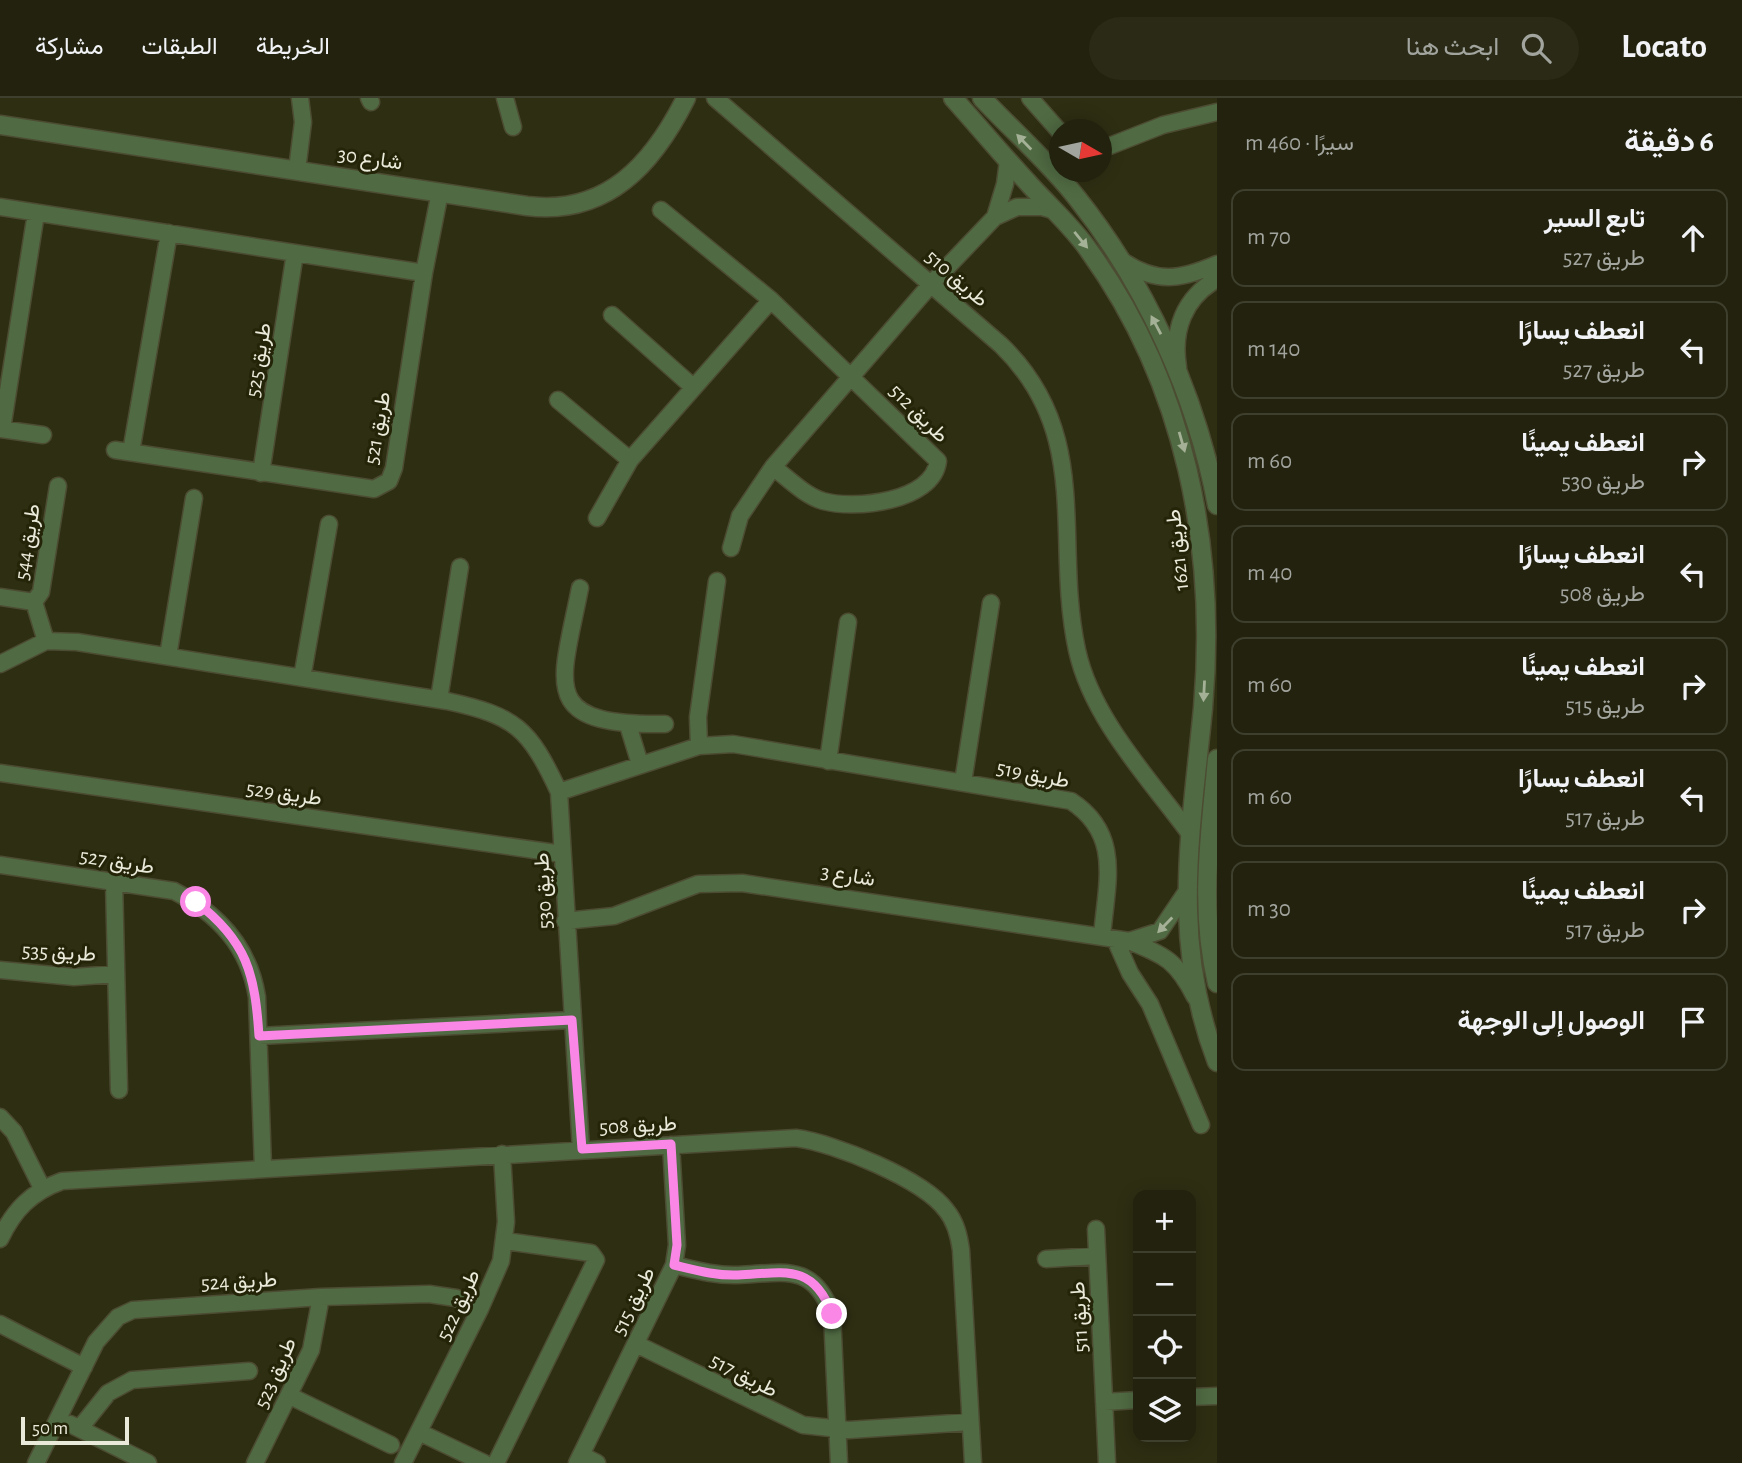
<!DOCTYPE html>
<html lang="ar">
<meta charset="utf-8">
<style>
:root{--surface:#22220e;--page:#2a2a17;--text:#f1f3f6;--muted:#a2a49e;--line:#3f3f2e}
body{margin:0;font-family:"Alegreya Sans",Vazirmatn,sans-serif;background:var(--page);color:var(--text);direction:rtl}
.controls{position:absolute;right:21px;bottom:21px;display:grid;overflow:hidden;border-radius:14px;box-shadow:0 4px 18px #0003}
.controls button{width:63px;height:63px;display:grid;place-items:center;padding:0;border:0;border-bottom:2px solid var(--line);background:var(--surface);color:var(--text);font:35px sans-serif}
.compass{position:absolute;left:1049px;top:21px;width:63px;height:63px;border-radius:50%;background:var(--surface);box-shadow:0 4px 18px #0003;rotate:99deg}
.scale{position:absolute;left:21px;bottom:18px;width:108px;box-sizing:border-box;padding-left:7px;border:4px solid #eaeada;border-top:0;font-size:19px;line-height:24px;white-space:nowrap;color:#eaeada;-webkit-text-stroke:5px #242409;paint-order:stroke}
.stop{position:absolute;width:21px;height:21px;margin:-16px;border:5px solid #fa87e6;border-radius:50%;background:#fff}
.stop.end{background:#fa87e6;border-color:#fff;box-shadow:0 2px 7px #0008}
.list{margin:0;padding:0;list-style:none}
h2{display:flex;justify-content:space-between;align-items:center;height:91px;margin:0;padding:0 28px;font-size:30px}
h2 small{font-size:23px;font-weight:400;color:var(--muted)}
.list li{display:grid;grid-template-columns:46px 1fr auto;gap:21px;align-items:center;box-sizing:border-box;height:98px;margin:0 14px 14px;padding:0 14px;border:2px solid var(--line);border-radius:14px}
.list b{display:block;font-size:26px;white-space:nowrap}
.list p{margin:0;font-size:23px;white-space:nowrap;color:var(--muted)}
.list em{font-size:23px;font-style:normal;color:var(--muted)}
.icon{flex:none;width:38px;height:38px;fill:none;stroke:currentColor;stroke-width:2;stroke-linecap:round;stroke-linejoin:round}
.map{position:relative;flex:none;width:1217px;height:1365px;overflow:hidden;direction:ltr}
header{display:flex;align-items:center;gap:42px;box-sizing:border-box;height:98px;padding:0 35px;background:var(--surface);border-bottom:2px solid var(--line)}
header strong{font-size:33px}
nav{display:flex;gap:38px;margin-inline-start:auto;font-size:24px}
.search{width:490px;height:63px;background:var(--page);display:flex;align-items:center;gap:18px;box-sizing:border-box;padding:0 24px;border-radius:38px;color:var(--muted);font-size:26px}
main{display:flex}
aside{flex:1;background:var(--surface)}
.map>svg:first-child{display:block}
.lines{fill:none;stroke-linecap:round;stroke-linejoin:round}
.minor-casing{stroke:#4c4c33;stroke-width:19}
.tertiary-casing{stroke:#4c4c33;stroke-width:21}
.minor{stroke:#506b43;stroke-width:16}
.tertiary{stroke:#506b43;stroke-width:18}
.oneway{fill:#a5b196}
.route{stroke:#fa87e6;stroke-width:9}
.labels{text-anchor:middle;stroke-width:6;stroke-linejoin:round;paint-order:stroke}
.street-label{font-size:21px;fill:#eaeada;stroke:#242409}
</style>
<header>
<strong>Locato</strong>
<div class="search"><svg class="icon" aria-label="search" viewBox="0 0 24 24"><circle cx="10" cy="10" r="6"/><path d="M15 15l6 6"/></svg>ابحث هنا</div>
<nav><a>الخريطة</a><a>الطبقات</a><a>مشاركة</a></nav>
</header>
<main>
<aside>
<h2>6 دقيقة<small>سيرًا · 460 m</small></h2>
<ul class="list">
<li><svg class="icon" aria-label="ahead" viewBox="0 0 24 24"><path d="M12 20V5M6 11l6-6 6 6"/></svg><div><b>تابع السير</b><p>طريق 527</p></div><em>70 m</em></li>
<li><svg class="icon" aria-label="left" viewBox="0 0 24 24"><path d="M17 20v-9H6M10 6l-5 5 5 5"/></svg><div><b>انعطف يسارًا</b><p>طريق 527</p></div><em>140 m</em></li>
<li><svg class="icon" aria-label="right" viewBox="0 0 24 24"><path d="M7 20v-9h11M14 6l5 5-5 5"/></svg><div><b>انعطف يمينًا</b><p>طريق 530</p></div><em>60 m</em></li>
<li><svg class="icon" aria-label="left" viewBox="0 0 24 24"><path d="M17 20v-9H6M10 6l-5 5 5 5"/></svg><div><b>انعطف يسارًا</b><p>طريق 508</p></div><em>40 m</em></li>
<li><svg class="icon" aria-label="right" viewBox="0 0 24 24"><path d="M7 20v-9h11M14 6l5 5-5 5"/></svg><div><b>انعطف يمينًا</b><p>طريق 515</p></div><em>60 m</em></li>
<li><svg class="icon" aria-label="left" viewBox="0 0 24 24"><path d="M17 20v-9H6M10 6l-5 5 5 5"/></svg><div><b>انعطف يسارًا</b><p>طريق 517</p></div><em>60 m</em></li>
<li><svg class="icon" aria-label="right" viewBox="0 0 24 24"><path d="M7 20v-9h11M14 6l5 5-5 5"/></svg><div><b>انعطف يمينًا</b><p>طريق 517</p></div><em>30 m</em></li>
<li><svg class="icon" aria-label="arrive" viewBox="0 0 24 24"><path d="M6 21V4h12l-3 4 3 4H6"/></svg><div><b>الوصول إلى الوجهة</b></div></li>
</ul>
</aside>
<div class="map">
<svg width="1217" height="1365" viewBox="0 0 1217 1365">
<rect width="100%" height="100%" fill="#2e2e13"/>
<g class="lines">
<defs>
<path id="minor" d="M 369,0 L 371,4
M 505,0 L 513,29
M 715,0 L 1001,247 C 1094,337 1053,441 1077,552 C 1092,621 1149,680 1190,736
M 1030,0 L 1060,34
M 1102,51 L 1163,27 L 1217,14
M 297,72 L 303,24 L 300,0
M 0,109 L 424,175
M 661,112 L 771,202 L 938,363 C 933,404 854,412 823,403 C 804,397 789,381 773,369
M 995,119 L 1005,86 L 1008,63
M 1121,162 C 1156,186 1180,182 1217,166
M 612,217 L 693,289
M 1178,269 C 1172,232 1184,200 1217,181
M 558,302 L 630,362
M 0,331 L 43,337
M 2,331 L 36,115
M 115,352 L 374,391 L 389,383 L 394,370 L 424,175 L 440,94
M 131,354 L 169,135
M 261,375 L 295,155
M 597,420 L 630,362 L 771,202
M 731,450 L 740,418 L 773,369 L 932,185 L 995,119 L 1017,109 L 1042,109 L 1053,112
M 580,490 C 561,587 537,628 665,626
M 0,499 L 34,504 L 46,543
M 34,504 L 41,494 L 58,388
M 168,558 L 194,400
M 0,566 L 46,543 L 77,544 L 447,603 C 516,618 529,630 559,694 L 581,1051
M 302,580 L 329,426
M 439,601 L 460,469
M 628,627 L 640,666
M 699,648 L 698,619 L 717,483
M 828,663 L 848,524
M 0,675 L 562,756
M 963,684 L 991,505
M 559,694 L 699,648 L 733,646 L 1071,703 C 1123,737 1106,786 1102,839
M 0,767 L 174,793 C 219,816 249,849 257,899 L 263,1070
M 114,783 L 119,992
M 565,823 L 614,818 L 698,786 L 742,785 L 1129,843 C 1166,858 1177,863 1195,899
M 1115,841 L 1130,875 L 1150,906 L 1201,1027
M 1129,843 L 1160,833 L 1187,793
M 0,872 L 74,879 L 116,876
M 259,938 L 572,922
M 0,1019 L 14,1034 L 42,1090
M 1096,1131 L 1107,1365
M 0,1141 C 14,1112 31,1094 62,1083 L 796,1040 C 834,1045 923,1081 946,1112 C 956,1124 959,1138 961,1152 L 973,1365
M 1046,1161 L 1097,1158
M 674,1167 C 695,1172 716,1178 738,1177 C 783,1175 813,1164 832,1216 L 839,1365
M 0,1226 L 84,1269
M 636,1246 L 803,1327 L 849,1332 L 970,1324
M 290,1298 L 391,1347
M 1191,1299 L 1217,1298
M 1104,1304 L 1138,1302
M 70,1326 L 148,1365
M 80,1330 L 108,1295 L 132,1282 L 249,1273
M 419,1334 L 484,1365
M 581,1357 L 597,1365
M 36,1365 L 96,1244 L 118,1219 L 133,1212 L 321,1199 L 429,1196 L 456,1200 L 480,1211
M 255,1365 L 311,1252 L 321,1199
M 403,1365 L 480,1211 L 501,1163 L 506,1124 L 502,1056
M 496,1365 L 596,1162 L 591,1155 L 505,1143
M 577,1365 L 674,1167 L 677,1147 L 671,1047"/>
<path id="tertiary" d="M 953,0 C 979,29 1004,59 1030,87 C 1050,109 1073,129 1090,154 C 1185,286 1217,449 1203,610 C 1191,734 1170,843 1217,964
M 982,0 C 1013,33 1049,64 1077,100 C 1147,188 1196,297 1217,407
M 0,27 L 527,108 C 607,118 653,66 686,0
M 1217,661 C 1210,737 1199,811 1217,885"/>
</defs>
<use href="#minor" class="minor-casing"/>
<use href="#tertiary" class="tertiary-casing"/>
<use href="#minor" class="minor"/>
<use href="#tertiary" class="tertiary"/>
</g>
<defs><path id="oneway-solid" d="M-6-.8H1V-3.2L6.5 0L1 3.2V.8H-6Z" transform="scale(1.75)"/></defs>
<g class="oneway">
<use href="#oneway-solid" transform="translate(1024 44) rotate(-134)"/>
<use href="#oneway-solid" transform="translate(1081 142) rotate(51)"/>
<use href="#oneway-solid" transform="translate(1156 227) rotate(-118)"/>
<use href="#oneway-solid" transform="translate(1182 344) rotate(74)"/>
<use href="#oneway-solid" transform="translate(1204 593) rotate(93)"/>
<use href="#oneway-solid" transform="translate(1165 827) rotate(134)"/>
</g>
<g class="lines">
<path class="route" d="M 196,804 C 247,843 255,876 259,938 L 572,922 L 582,1051 L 671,1046 L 677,1147 L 674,1167 C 695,1172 716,1178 738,1177 C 783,1175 813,1164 832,1216"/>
</g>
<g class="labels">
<g class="street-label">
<text transform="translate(370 60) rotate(8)" y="7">شارع 30</text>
<text transform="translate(957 180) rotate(41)" y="7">طريق 510</text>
<text transform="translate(258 262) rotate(-81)" y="7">طريق 525</text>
<text transform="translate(919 315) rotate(45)" y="7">طريق 512</text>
<text transform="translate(377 330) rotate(-80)" y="7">طريق 521</text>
<text transform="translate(27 444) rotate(-81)" y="7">طريق 544</text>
<text transform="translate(1177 452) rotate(-96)" y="7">طريق 1621</text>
<text transform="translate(1033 676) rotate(11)" y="7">طريق 519</text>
<text transform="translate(284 695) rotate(8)" y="7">طريق 529</text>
<text transform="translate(117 763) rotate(9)" y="7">طريق 527</text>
<text transform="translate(848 777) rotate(9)" y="7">شارع 3</text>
<text transform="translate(543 793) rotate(-93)" y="7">طريق 530</text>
<text transform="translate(59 854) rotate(3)" y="7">طريق 535</text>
<text transform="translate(638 1027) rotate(-3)" y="7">طريق 508</text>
<text transform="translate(239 1183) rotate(-3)" y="7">طريق 524</text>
<text transform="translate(633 1203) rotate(-64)" y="7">طريق 515</text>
<text transform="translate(458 1207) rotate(-65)" y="7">طريق 522</text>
<text transform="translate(1079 1219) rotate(-93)" y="7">طريق 511</text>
<text transform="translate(275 1275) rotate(-66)" y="7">طريق 523</text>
<text transform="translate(744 1277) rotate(27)" y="7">طريق 517</text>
</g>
</g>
</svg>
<div class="controls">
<button>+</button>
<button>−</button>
<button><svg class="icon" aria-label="locate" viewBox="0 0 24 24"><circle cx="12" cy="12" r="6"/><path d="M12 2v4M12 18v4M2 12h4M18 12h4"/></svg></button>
<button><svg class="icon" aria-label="layers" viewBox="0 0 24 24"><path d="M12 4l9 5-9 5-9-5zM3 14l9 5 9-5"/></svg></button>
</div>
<svg class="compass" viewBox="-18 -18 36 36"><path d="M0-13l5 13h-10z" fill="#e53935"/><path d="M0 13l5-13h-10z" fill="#a2a49e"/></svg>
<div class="scale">50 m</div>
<div class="stop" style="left:196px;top:804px"></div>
<div class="stop end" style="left:832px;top:1216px"></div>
</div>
</main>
